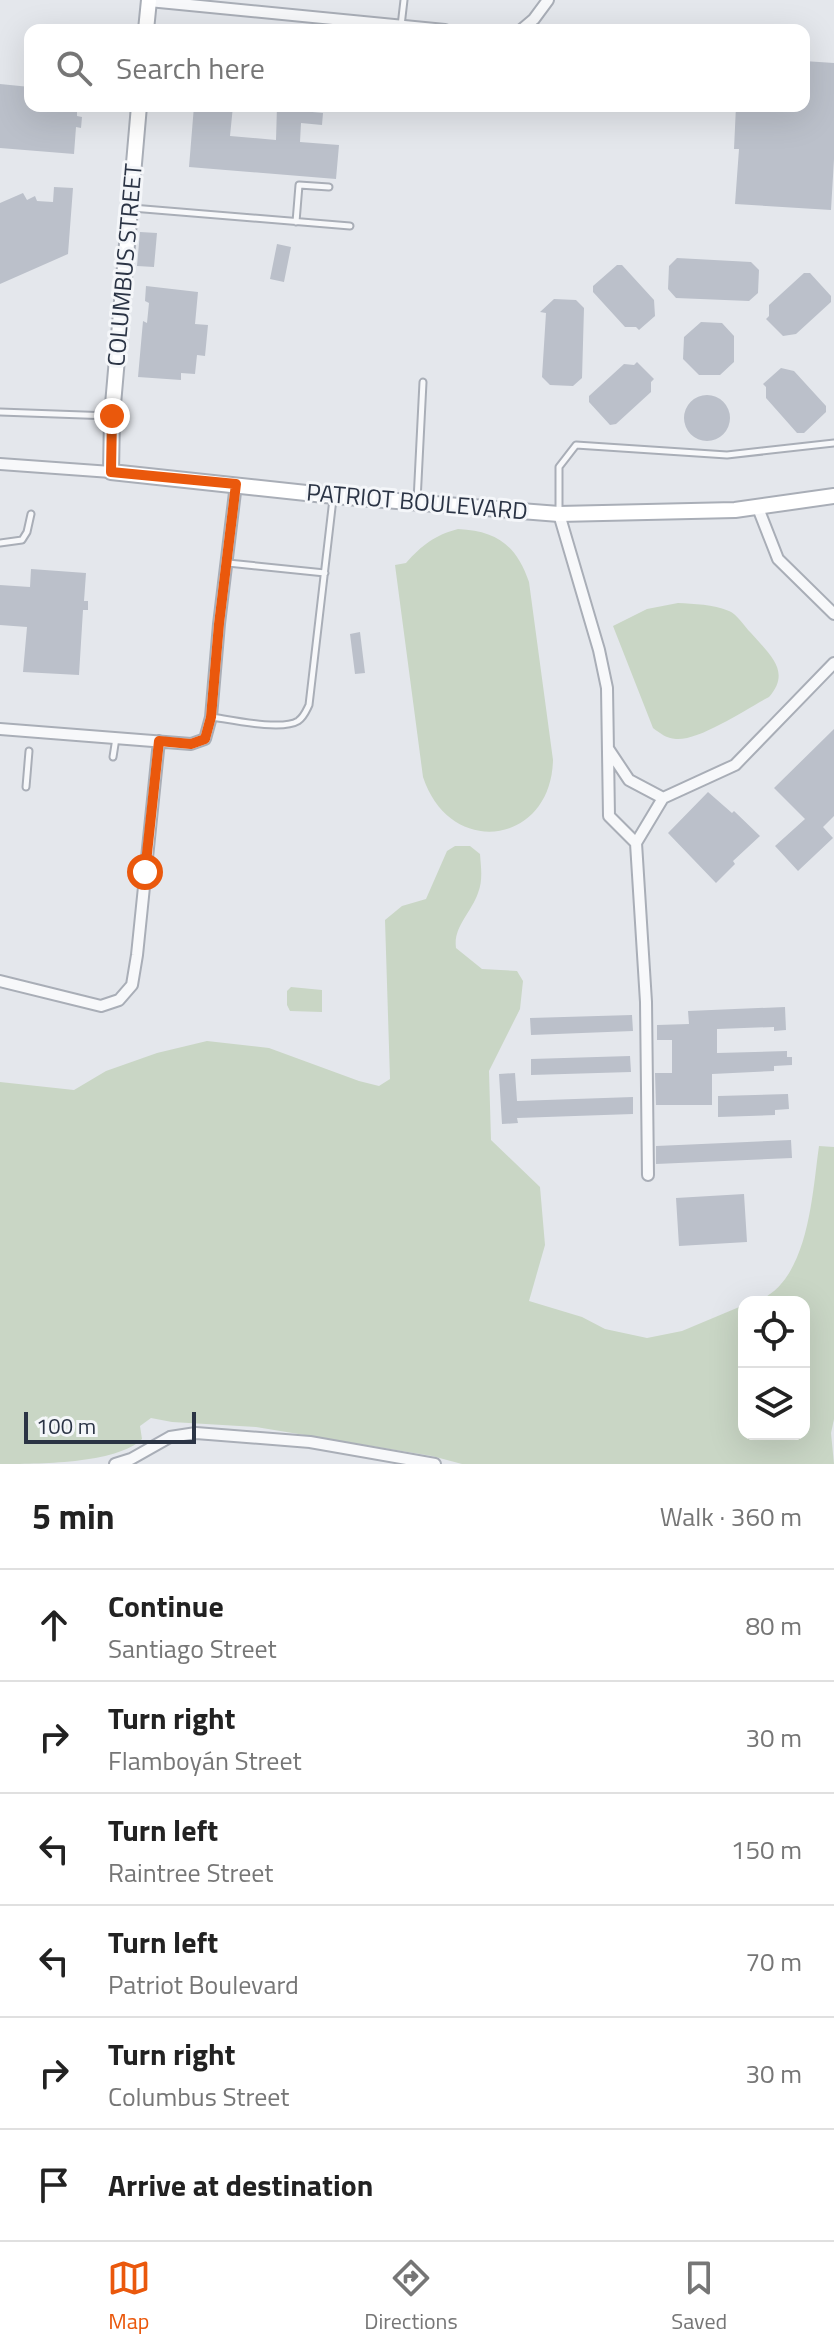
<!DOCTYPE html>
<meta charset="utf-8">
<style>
:root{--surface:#fff;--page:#f2f2f2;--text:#222;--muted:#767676;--line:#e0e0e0;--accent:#ea580c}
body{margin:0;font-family:"Titillium Web",sans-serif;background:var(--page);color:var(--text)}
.controls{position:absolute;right:24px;bottom:24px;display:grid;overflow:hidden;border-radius:16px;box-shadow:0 8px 32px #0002}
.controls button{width:72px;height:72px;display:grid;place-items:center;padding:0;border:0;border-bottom:2px solid var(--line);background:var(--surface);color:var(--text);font:40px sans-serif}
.scale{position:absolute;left:24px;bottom:20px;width:172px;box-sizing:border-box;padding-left:8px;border:4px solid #2b3445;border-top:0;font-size:22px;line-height:28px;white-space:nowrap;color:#2b3445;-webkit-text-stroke:6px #f4f6f9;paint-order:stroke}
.stop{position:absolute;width:24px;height:24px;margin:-18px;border:6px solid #ea580c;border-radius:50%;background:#fff}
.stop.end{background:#ea580c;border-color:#fff;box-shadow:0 2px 8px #0008}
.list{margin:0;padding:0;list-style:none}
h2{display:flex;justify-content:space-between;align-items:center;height:104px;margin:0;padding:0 32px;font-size:34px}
h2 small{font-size:26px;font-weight:400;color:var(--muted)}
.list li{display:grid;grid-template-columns:52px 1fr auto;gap:24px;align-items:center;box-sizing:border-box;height:112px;padding:0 32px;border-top:2px solid var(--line)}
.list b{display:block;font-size:30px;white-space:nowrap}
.list p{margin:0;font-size:26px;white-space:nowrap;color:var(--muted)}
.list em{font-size:26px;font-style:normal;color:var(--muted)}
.icon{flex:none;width:44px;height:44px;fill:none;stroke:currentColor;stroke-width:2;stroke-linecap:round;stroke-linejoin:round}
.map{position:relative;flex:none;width:834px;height:1464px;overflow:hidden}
.search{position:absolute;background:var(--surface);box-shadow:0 8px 32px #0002;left:24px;right:24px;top:24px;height:88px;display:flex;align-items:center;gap:20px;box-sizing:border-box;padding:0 28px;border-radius:16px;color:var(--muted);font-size:30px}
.sheet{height:776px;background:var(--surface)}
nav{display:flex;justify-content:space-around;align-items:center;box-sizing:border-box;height:112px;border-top:2px solid var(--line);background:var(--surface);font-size:22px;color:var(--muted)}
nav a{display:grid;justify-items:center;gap:4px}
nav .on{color:var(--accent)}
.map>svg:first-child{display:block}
.green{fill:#c9d6c5}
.building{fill:#bbc0ca}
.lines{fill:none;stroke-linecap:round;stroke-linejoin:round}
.lane-casing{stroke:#a9aeb7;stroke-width:9}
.street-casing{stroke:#a9aeb7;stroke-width:14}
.secondary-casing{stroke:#a9aeb7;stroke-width:18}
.lane{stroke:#f7f8fa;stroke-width:5}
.street{stroke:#f7f8fa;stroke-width:10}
.secondary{stroke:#fff;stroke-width:14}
.route{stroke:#ea580c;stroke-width:10}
.labels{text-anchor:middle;stroke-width:6;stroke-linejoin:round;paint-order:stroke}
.street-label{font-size:24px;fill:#2b3445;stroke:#f4f6f9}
</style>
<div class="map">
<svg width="834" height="1464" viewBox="0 0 834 1464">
<rect width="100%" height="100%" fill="#e4e7ec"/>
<path class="green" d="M 458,529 C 497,531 516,545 529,582 L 553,760 C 551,845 450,859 423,777 L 395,565 L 406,563 C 422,545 435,535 458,529 Z
M 678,603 C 694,604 713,604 729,611 C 737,614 744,626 751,633 C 769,654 792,671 769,697 C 746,709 699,741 676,739 C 666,738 661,734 653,728 L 613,626 L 647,609 Z
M 455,846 L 470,846 L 480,854 C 481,868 483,880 478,893 C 471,913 453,927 456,948 L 482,969 L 517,971 L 523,981 L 520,1009 L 489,1071 L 491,1140 L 540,1187 L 545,1245 L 529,1301 L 582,1317 L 605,1329 L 647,1338 L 682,1331 L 744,1305 L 744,1434 L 804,1434 L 804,1302 L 754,1302 C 809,1285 812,1194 819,1146 L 834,1147 L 834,1419 L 831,1433 L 834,1464 L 462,1464 L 432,1456 L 256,1427 L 172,1422 L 151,1418 L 140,1426 L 142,1439 C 117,1464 36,1464 0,1464 L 0,1082 L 74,1090 L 106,1071 L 157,1053 L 207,1041 L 269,1048 L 359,1081 L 379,1086 L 390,1079 L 385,920 L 402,906 L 426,899 L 447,851 Z
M 291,987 L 322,990 L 322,1012 L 290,1011 L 287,1005 L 287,991 Z"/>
<path class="building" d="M 804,61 L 834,63 L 834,159 L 831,210 L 735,204 L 739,149 L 734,149 L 736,106 L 804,106 Z
M 0,84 L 30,87 L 30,106 L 77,106 L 77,116 L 82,117 L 81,128 L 76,127 L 74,154 L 0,148 Z
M 194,106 L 233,106 L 230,136 L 276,140 L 277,106 L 303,106 L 302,111 L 323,113 L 322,125 L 301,123 L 300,142 L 339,145 L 336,179 L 189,167 Z
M 54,187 L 73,188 L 68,254 L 0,284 L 0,203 L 23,193 L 27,200 L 35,196 L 37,201 L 53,202 Z
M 140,232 L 157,233 L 154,267 L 137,266 Z
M 277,244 L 291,247 L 284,282 L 270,279 Z
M 677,258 L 751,262 L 759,270 L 758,293 L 749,301 L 676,298 L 668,289 L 669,266 Z
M 617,265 L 622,265 L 654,300 L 655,316 L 639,330 L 636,327 L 625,327 L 593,292 L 593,286 Z
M 804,273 L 810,273 L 831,296 L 831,302 L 796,334 L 783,336 L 766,319 L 769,316 L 769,305 Z
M 146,286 L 198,292 L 195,324 L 208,325 L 205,356 L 197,355 L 195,374 L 181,373 L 181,380 L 138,377 L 143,321 L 147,323 L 149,303 L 145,301 Z
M 554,299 L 576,300 L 584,308 L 582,378 L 573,386 L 550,385 L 542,377 L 546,313 L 540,312 Z
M 701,322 L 722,323 L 734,336 L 734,362 L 720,375 L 699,375 L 683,359 L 684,337 Z
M 637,362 L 654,379 L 651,382 L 651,392 L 616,424 L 610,425 L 589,402 L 589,396 L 624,364 L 634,365 Z
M 781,368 L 794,371 L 826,406 L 826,412 L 804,433 L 797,433 L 766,398 L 766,387 L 763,384 Z
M684 418a23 23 0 1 1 46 0a23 23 0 1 1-46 0Z
M 31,569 L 86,573 L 84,601 L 88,601 L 88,610 L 83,610 L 79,675 L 23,672 L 27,627 L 0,625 L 0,585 L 30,587 Z
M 360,632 L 365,673 L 355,674 L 350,634 Z
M 834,729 L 834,816 L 823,827 L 833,838 L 798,871 L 775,846 L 805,819 L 774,788 Z
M 708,792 L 732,813 L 734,811 L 760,836 L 733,861 L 735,864 L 716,883 L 668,833 Z
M 785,1007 L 786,1030 L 774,1031 L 774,1027 L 717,1029 L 717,1053 L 787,1051 L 787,1057 L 792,1057 L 792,1065 L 774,1066 L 774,1071 L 712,1074 L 712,1105 L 656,1105 L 655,1073 L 672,1073 L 672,1040 L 657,1040 L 657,1025 L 689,1024 L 688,1011 Z
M 632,1015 L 633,1031 L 531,1035 L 530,1018 Z
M 630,1056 L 631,1072 L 531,1075 L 531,1059 Z
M 515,1073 L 517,1101 L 633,1097 L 633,1114 L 517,1118 L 518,1123 L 502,1124 L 499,1074 Z
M 788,1094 L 789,1109 L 775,1110 L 775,1115 L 718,1117 L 718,1096 Z
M 791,1140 L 792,1158 L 656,1164 L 656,1146 Z
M 744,1194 L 747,1242 L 679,1246 L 676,1198 Z"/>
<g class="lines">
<defs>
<path id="lane" d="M 401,26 L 404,0
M 132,208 L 350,226
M 296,222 L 299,185 L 329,187
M 0,412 L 111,416
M 417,501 L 423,382
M 559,513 L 559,467 L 576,445 L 727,455 L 834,443
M 0,543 L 22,540 L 27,532 L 31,514
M 228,563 L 325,573
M 212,717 C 232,720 282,731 298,721 C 304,717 306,711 309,705 L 333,499
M 113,757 L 116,738
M 26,787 L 29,751"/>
<path id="street" d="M 149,1 L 445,30
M 521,30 L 534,19 L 548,0
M 0,464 L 111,472
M 758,508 L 778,559 L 834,614
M 559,514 L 599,650 L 607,688 L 609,816 L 636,843
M 0,729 L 191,744 L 205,739 L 211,717 L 219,624 L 236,484
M 609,750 L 629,780 L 663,798
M 0,981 L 101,1006 L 119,1000 L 132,985 L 137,955 L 159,741
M 648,1175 L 646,1002 L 636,843 L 663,798 L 735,765 L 834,663
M 115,1464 L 131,1459 L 170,1437 L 196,1433 L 310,1442 L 435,1464"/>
<path id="secondary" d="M 146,30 L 149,0
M 139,106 L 112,416 L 111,472 L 334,496 L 559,514 L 735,510 L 834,496"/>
</defs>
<use href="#lane" class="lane-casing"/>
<use href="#street" class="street-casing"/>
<use href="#secondary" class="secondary-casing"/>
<use href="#lane" class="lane"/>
<use href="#street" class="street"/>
<use href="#secondary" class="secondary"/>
</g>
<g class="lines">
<path class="route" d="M 112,416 L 111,472 L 236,484 L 219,624 L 211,717 L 205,739 L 191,744 L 159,741 L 145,872"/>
</g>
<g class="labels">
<g class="street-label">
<text transform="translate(125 265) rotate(-85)" y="8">COLUMBUS STREET</text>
<text transform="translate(417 502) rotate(5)" y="8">PATRIOT BOULEVARD</text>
</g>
</g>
</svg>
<div class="controls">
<button><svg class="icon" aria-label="locate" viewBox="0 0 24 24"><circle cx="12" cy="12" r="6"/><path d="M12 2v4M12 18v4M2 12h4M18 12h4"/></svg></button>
<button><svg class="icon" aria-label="layers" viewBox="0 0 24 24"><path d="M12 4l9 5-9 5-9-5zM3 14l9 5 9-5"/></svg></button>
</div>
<div class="scale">100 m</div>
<div class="stop" style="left:145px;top:872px"></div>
<div class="stop end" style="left:112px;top:416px"></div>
<div class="search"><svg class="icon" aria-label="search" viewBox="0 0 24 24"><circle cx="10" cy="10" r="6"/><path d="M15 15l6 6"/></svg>Search here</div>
</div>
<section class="sheet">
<h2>5 min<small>Walk · 360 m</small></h2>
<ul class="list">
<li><svg class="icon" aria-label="ahead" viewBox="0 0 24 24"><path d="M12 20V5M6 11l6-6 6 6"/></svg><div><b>Continue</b><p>Santiago Street</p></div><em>80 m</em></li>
<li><svg class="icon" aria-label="right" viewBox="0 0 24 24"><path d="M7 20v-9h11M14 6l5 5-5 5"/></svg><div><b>Turn right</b><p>Flamboyán Street</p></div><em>30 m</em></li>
<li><svg class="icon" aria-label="left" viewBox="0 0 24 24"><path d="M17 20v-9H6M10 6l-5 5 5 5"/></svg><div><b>Turn left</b><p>Raintree Street</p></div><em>150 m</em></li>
<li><svg class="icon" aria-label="left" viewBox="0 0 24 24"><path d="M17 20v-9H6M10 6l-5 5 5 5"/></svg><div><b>Turn left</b><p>Patriot Boulevard</p></div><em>70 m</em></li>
<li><svg class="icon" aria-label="right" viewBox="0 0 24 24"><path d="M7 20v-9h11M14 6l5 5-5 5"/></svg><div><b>Turn right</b><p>Columbus Street</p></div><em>30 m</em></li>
<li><svg class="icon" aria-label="arrive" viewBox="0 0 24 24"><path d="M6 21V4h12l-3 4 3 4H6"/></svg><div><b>Arrive at destination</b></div></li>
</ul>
</section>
<nav>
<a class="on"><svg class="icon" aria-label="map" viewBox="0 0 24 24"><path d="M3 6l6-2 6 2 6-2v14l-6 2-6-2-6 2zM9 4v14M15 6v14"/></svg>Map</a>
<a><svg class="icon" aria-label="directions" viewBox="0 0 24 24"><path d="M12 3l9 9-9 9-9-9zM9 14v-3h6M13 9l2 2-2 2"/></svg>Directions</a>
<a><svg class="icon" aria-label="saved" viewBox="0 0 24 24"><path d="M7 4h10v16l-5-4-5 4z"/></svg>Saved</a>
</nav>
